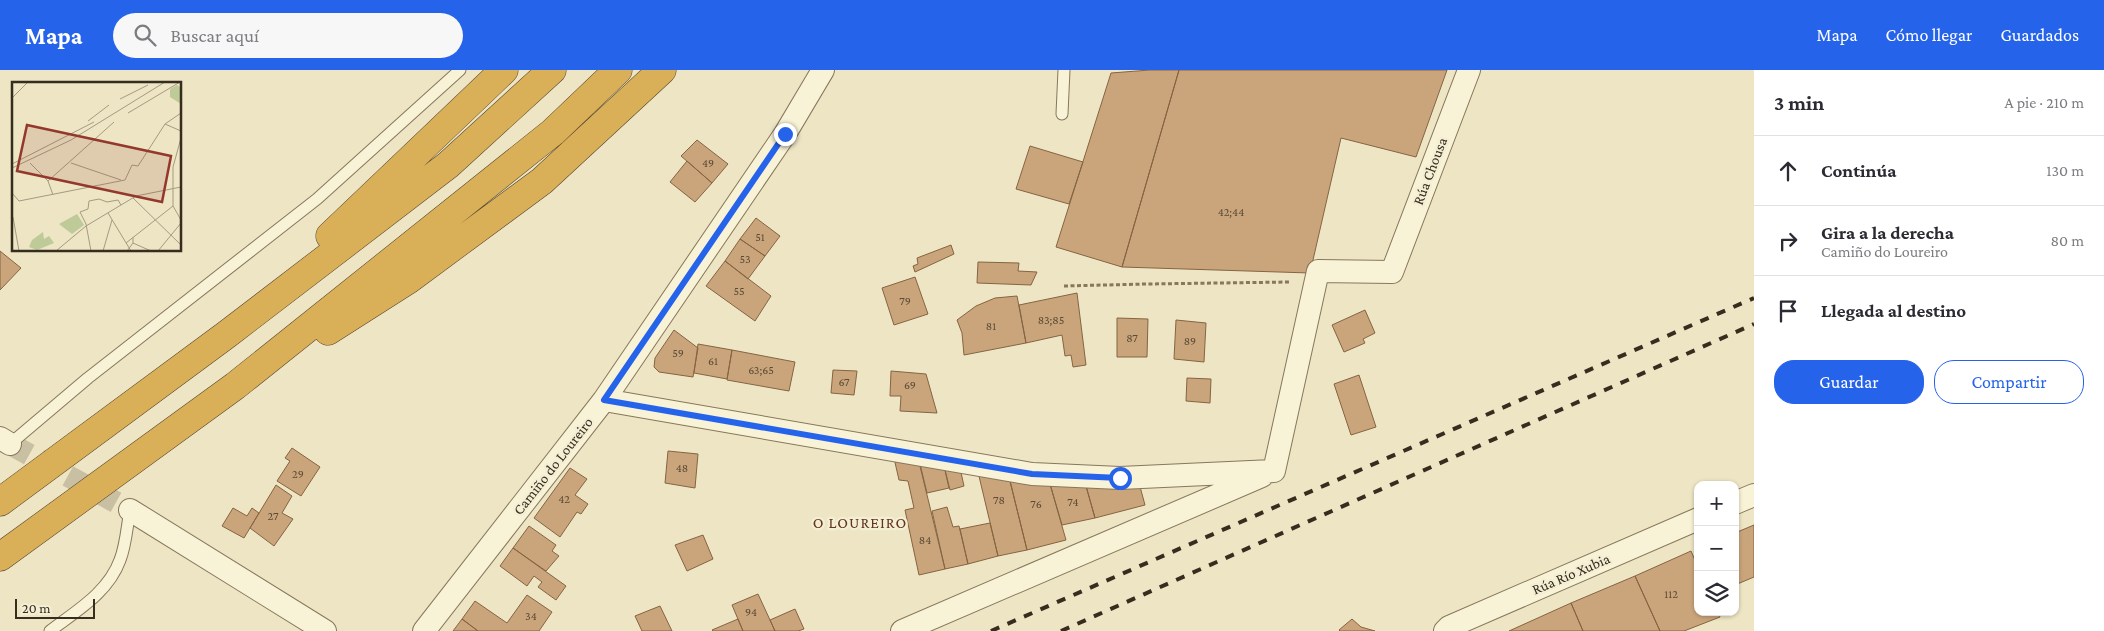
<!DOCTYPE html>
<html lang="es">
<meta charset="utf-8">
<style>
:root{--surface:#fff;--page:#f7f7f7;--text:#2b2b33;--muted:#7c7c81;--line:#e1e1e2;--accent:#2563eb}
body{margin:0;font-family:"Crimson Pro",serif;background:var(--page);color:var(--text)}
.controls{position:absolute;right:15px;bottom:15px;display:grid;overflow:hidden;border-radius:10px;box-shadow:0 1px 4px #0004}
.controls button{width:45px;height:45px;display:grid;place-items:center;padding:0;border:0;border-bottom:1px solid var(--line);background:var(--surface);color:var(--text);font:25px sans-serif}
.scale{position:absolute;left:15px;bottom:12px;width:80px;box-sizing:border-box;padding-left:5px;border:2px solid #372d1f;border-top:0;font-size:14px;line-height:18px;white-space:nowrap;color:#372d1f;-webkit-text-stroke:4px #f4efd4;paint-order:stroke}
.stop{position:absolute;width:15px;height:15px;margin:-11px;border:4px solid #2563eb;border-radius:50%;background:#fff}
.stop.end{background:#2563eb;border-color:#fff;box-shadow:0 1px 5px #0008}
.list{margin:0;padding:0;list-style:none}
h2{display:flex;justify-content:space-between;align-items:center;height:65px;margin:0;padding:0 20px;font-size:21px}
h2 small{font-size:16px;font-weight:400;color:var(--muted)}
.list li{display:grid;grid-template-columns:32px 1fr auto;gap:15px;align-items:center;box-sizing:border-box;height:70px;padding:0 20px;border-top:1px solid var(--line)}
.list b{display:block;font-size:19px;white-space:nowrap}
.list p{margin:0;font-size:16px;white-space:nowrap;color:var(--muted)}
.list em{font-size:16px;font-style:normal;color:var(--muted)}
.actions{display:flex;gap:10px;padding:15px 20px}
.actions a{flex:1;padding:11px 0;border:1px solid var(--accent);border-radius:20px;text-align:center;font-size:18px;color:var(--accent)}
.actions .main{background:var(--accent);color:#fff}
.icon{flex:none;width:28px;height:28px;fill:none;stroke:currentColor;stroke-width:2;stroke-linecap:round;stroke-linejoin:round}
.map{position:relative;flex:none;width:1754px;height:561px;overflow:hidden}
header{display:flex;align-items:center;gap:30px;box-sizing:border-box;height:70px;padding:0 25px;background:var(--accent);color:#fff}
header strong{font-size:24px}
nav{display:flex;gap:28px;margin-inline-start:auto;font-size:18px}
.search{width:350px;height:45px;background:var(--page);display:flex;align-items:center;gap:12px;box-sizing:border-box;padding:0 18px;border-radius:28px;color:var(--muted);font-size:19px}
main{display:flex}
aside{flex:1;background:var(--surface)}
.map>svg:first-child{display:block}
.building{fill:#caa57b;stroke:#856442}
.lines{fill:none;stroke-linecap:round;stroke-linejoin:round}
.street-tunnel{stroke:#c9c0a3;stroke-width:22;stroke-dasharray:22 11;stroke-linecap:butt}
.lane-casing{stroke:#87775b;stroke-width:13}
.street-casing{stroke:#87775b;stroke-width:24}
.highway-casing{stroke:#55452f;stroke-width:29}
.path{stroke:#87775b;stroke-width:3;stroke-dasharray:4 2.5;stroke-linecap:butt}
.lane{stroke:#f8f2d7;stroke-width:11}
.street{stroke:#f8f2d7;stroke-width:22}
.highway{stroke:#d9af58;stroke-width:28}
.rail{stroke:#372d1f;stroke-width:4;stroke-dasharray:9 9;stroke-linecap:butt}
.route{stroke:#2563eb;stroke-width:6}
.labels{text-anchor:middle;stroke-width:4.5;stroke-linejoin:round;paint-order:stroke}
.number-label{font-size:12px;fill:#5c4b36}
.street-label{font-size:15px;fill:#372d1f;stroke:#f4efd4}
.neighbourhood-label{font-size:16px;letter-spacing:1px;fill:#63351f;stroke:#f4efd4}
.inset-road{fill:none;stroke:#a49b82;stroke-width:1}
.view{fill:#94382d;fill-opacity:0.15;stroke:#94382d;stroke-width:2.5}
.inset-edge{fill:none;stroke:#372d1f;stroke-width:2.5}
</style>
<header>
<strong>Mapa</strong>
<div class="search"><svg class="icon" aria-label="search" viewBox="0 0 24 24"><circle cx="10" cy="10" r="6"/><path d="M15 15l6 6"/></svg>Buscar aquí</div>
<nav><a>Mapa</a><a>Cómo llegar</a><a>Guardados</a></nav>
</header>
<main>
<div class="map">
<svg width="1754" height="561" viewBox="0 0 1754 561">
<rect width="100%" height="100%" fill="#ede5c4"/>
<path class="building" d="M 1150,0 L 1179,0 L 1122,197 L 1056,177 L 1111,3 Z
M 1179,0 L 1447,0 L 1416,87 L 1341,68 L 1310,203 L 1122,197 Z
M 697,70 L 728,94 L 712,113 L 681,86 Z
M 1030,76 L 1083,92 L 1069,134 L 1016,119 Z
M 687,91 L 712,113 L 695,132 L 670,112 Z
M 756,148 L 780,166 L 765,186 L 740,169 Z
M 740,169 L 765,186 L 748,209 L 725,191 Z
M 951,175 L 954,184 L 915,202 L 913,196 L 918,194 L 917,188 Z
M 0,181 L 21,198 L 0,220 Z
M 725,191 L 771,226 L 755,251 L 706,216 Z
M 978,192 L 1019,193 L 1018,201 L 1037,202 L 1031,215 L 977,213 Z
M 915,207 L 928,244 L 894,255 L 882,218 Z
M 1077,223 L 1086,295 L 1073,297 L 1071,285 L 1065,286 L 1062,265 L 1026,273 L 1019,235 Z
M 1017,226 L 1026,273 L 964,285 L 962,263 L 957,250 L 976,236 L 995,228 Z
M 1365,240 L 1375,263 L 1363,269 L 1365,273 L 1344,282 L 1332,255 Z
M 1117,248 L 1148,249 L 1147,287 L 1117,287 Z
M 1176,250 L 1206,253 L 1204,292 L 1174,289 Z
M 674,260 L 698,278 L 693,307 L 659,302 L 654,297 L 655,288 Z
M 698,274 L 732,280 L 727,309 L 694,303 Z
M 732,280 L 795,292 L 789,321 L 727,310 Z
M 833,300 L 857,301 L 854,325 L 831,323 Z
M 891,301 L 926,304 L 937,343 L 900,341 L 901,326 L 890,326 Z
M 1359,305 L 1376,357 L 1351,365 L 1334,314 Z
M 1187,308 L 1211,309 L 1210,333 L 1186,331 Z
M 292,378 L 320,397 L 301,426 L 277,411 L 290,391 L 285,388 Z
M 668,381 L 698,384 L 695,418 L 665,413 Z
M 894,388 L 919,392 L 945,499 L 919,505 L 905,440 L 914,438 L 908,411 L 899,410 Z
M 920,394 L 944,396 L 949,418 L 927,423 Z
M 944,396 L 960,398 L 964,416 L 950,420 Z
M 570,398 L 587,409 L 575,425 L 588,434 L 581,444 L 577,442 L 560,467 L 534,448 Z
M 978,402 L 1009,407 L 1027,480 L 998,486 Z
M 1009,407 L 1050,414 L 1066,470 L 1027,480 Z
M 1139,413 L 1145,435 L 1095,448 L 1086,416 Z
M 1050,414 L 1086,416 L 1095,448 L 1062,455 Z
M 276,415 L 292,426 L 282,443 L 293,449 L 274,476 L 250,458 Z
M 947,437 L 953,457 L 959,456 L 968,494 L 945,499 L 932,441 Z
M 233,438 L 247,446 L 252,438 L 259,443 L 244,468 L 222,456 Z
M 990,453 L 998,486 L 968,494 L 960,459 Z
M 1754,455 L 1754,507 L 1735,515 L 1735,463 Z
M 529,456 L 556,475 L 552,481 L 559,486 L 546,501 L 513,478 Z
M 703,465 L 713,489 L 687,501 L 675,475 Z
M 513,478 L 566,516 L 556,530 L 538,517 L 542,512 L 534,506 L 527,516 L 500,496 Z
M 1691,481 L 1698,497 L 1698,542 L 1718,542 L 1720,547 L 1684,561 L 1660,561 L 1635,506 Z
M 1635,506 L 1660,561 L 1583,561 L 1571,533 Z
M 758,524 L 770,550 L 775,561 L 743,561 L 732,535 Z
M 527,525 L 552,542 L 539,561 L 478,561 L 462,549 L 475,531 L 507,553 Z
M 1571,533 L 1583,561 L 1509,561 Z
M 660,536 L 672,561 L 642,561 L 635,546 Z
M 795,539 L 804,559 L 798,561 L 775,561 L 770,550 Z
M 462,549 L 478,561 L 453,561 Z
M 738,549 L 743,561 L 713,561 L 712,560 Z
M 1352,549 L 1361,557 L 1375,561 L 1340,561 L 1339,560 Z"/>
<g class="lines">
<path class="street-tunnel" d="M 10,374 L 130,440"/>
<defs>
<path id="lane" d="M 1062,44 L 1064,0
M 10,374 L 88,308 L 317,129 L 460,0
M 50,561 C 76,541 108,523 120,490 C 126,475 127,456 130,440"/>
<path id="street" d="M 604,330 L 1032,404 L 1120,408 L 1274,401
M 0,368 L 10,374
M 1274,401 L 1318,201 L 1392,202 L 1469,0
M 1735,433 L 1754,425
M 130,440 L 325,561
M 424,561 L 604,330 L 785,64 L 823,0
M 902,561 L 1262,406
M 1445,561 L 1449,557 L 1698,449"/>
<path id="highway" d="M 330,166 L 504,0
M 328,261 L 408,210 L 542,111 L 662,0
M 0,432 L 226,265 L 448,95 L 552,0
M 0,487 L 235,316 L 553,62 L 618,0"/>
</defs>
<use href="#lane" class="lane-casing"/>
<use href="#street" class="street-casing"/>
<use href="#highway" class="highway-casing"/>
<path class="path" d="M 1064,216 L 1147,214 L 1290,212"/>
<use href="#lane" class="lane"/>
<use href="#street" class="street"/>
<use href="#highway" class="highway"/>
<path class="rail" d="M 991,561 L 1754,228
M 1061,561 L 1754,254"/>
</g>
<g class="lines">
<path class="route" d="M 785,64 L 604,330 L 1032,404 L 1120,408"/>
</g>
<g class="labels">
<g class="number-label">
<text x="708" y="97">49</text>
<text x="1231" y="146">42;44</text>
<text x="760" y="171">51</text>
<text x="745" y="193">53</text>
<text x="739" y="225">55</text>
<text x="905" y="235">79</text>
<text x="1051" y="254">83;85</text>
<text x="991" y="260">81</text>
<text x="1132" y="272">87</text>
<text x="1190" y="275">89</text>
<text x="678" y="287">59</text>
<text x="713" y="295">61</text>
<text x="761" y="304">63;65</text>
<text x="844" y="316">67</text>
<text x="910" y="319">69</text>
<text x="682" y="402">48</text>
<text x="298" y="408">29</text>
<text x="564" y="433">42</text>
<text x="999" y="434">78</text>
<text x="1073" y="436">74</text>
<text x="1036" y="438">76</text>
<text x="273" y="450">27</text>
<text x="925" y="474">84</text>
<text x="1671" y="528">112</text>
<text x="751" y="546">94</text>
<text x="531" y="550">34</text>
</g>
<g class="street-label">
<text transform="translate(1430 101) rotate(-69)" y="5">Rúa Chousa</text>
<text transform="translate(553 396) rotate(-52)" y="5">Camiño do Loureiro</text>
<text transform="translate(1571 504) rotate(-23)" y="5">Rúa Río Xubia</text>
</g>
<g class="neighbourhood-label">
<text x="860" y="458">O LOUREIRO</text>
</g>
</g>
<g transform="translate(12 12)">
<rect width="169" height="169" fill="#ede5c4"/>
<path d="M 165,3 L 169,6 L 169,22 L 158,15 L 158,7 ZM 65,132 L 72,143 L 60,152 L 47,142 ZM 31,150 L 32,157 L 37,154 L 42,161 L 25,168 L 17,165 L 20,158 Z" fill="#bfca99"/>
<path class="inset-road" d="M 0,16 L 16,0M 108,17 L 136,3M 116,31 L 168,0M 76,39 L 97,23M 153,42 L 169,49M 169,56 L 161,85 L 161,124 L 169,138M 18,81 L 36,99 L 41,113M 59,81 L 109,98M 0,82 L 82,40M 0,86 L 59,58 L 153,0M 113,98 L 120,83 L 126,84 L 153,42 L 169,31M 36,99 L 102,40M 0,111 L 7,119 L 113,98M 121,116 L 169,163M 96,131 L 119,169M 1,135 L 7,169M 114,161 L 161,124M 121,161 L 139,169M 44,169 L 74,144 L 124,114 L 169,105M 79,169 L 74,142 L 68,130 L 76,127 L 77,119 L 87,117 L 95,120 L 106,118 L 109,123M 91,169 L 100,138M 115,169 L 121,161 L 121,155M 146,169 L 169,141"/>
<path class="view" d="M 15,43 L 159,74 L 150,120 L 5,89 Z"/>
<rect width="169" height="169" class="inset-edge"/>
</g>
</svg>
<div class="controls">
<button>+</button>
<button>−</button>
<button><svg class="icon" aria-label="layers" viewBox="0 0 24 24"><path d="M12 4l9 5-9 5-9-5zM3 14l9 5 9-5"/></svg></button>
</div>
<div class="scale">20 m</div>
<div class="stop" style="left:1120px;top:408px"></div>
<div class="stop end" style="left:785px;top:64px"></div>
</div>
<aside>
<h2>3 min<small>A pie · 210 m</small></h2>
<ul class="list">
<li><svg class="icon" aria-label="ahead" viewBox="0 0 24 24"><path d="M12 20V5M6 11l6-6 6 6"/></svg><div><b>Continúa</b></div><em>130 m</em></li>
<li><svg class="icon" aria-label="right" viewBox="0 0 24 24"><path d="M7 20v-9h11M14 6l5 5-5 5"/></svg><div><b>Gira a la derecha</b><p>Camiño do Loureiro</p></div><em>80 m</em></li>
<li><svg class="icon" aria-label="arrive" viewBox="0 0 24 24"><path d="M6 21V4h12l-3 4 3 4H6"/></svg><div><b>Llegada al destino</b></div></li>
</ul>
<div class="actions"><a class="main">Guardar</a><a>Compartir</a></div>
</aside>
</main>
